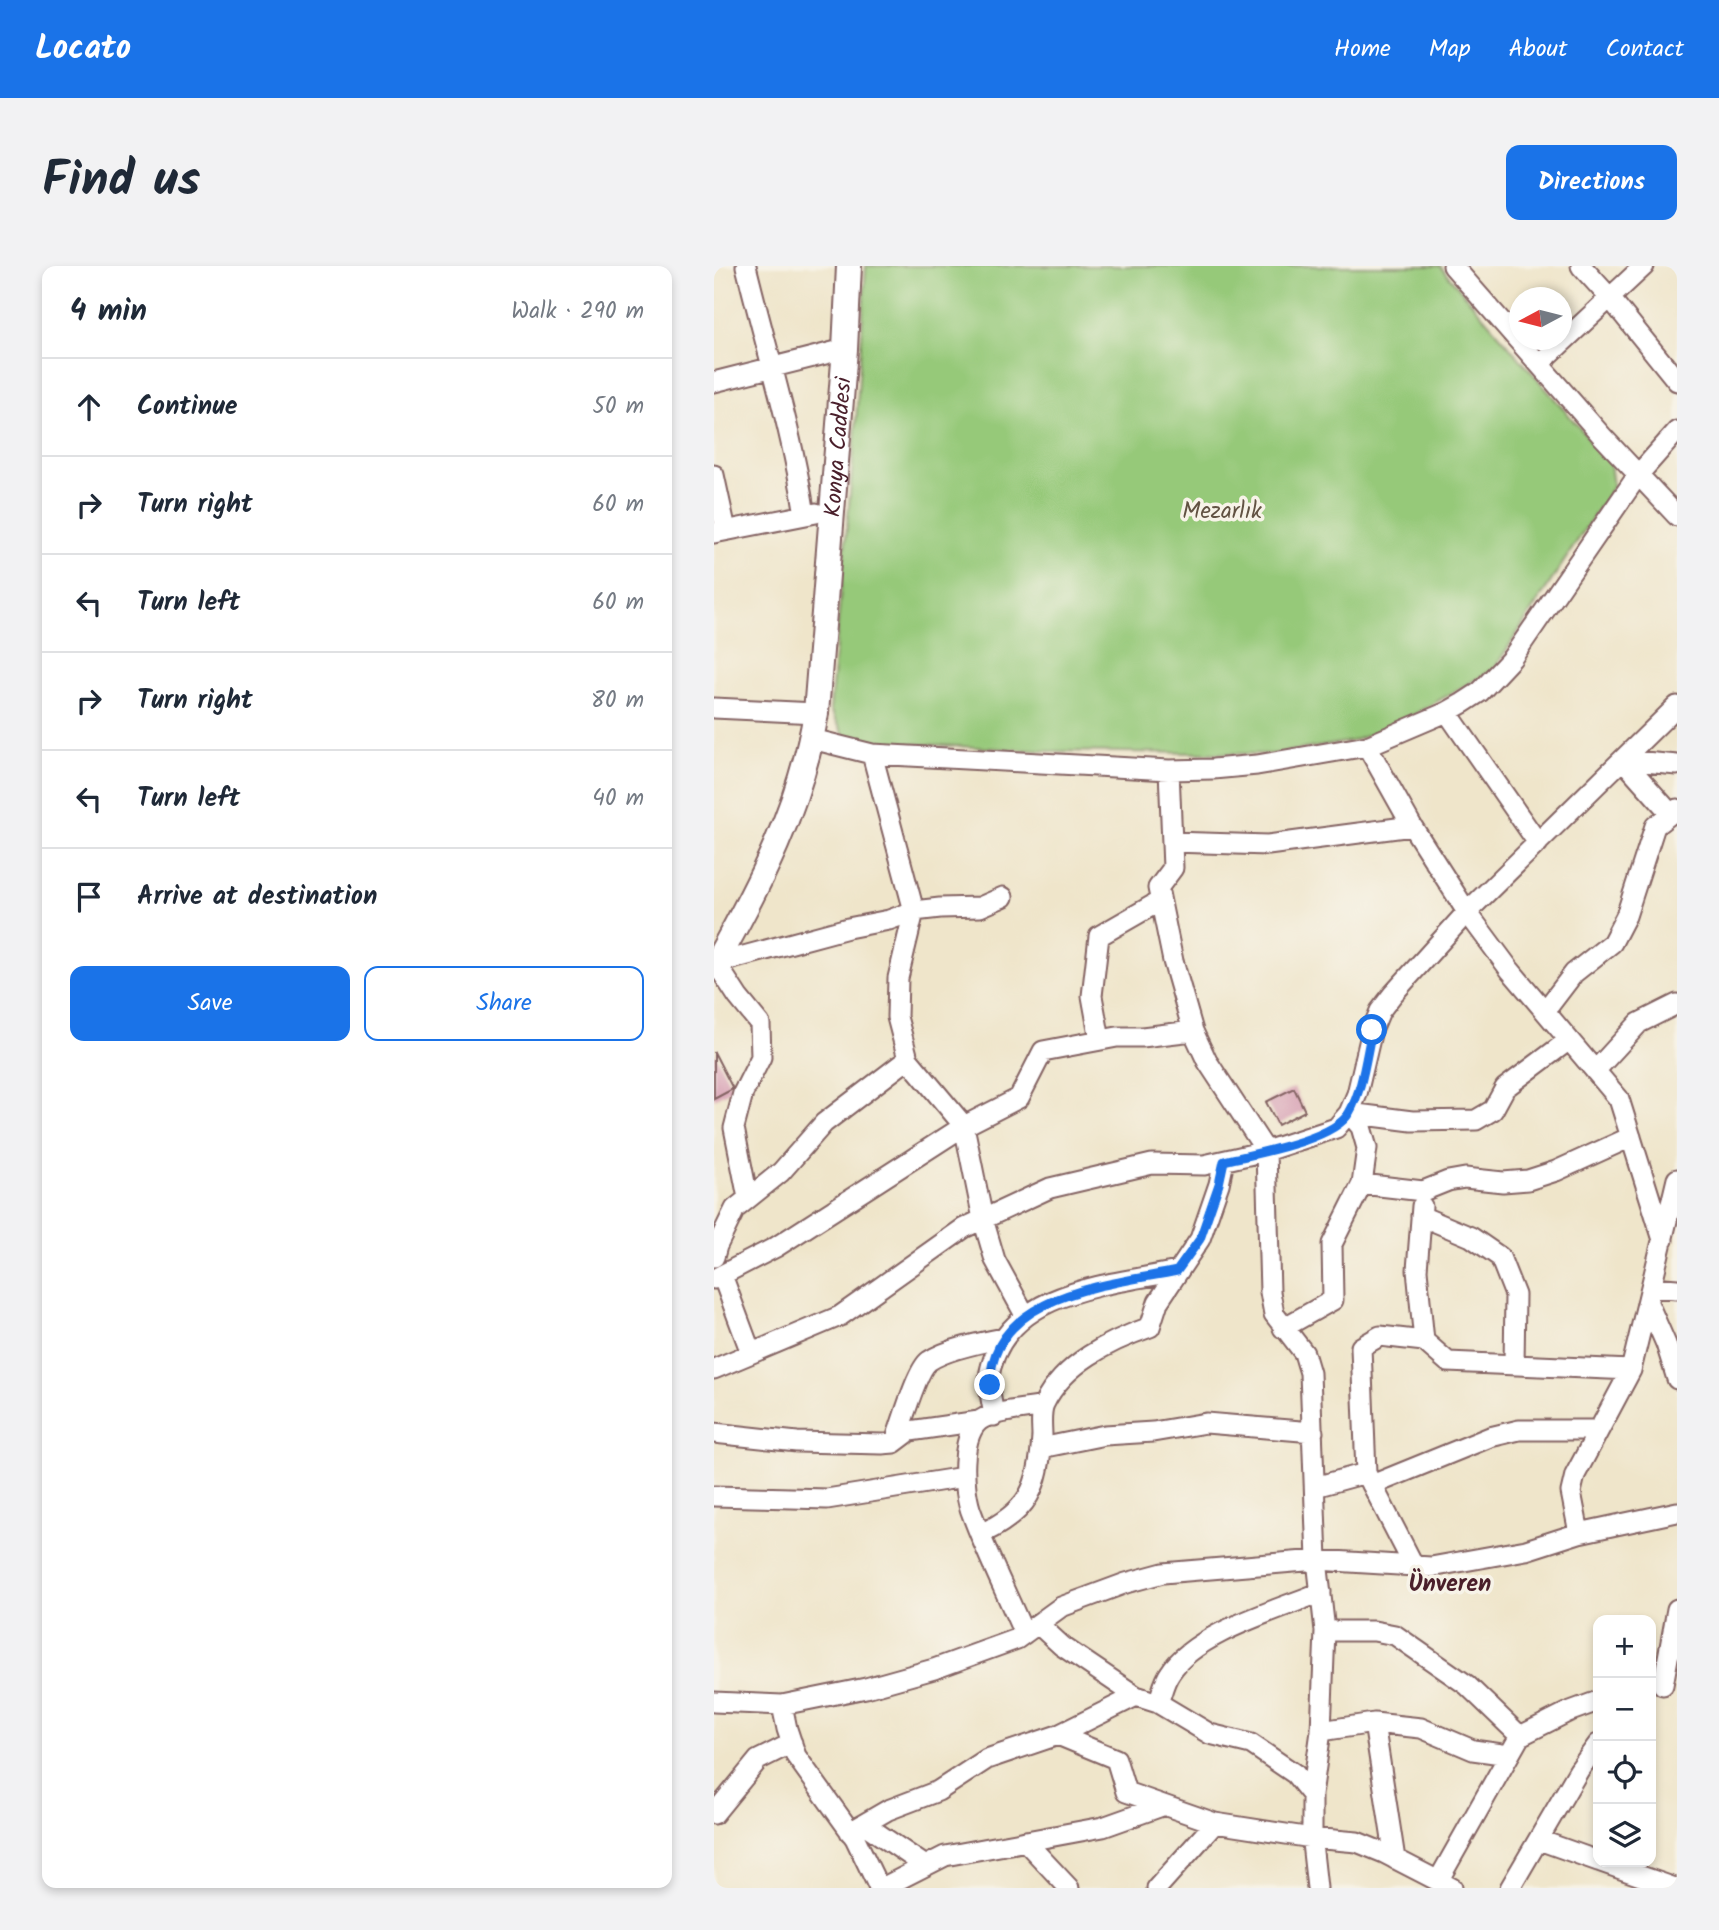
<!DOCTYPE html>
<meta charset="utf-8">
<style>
:root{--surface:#fff;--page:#f2f2f3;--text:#1f2937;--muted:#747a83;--line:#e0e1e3;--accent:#1a73e8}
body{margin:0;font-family:Kalam,sans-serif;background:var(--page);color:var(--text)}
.controls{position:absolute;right:21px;bottom:21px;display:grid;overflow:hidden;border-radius:14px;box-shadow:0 4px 10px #0003}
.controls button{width:63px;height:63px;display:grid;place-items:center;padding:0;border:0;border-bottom:2px solid var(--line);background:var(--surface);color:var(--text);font:35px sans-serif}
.compass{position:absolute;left:795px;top:21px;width:63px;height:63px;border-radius:50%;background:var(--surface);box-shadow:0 4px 10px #0003;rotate:263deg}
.stop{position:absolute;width:21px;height:21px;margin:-16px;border:5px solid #1a73e8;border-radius:50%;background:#fff}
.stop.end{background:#1a73e8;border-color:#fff;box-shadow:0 2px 7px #0008}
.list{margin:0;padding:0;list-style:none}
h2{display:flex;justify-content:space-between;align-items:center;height:91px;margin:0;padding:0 28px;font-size:30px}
h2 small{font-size:23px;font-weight:400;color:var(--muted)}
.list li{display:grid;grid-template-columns:46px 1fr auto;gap:21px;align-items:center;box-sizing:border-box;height:98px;padding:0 28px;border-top:2px solid var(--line)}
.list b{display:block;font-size:26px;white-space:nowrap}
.list em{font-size:23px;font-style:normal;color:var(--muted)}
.actions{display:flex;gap:14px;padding:21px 28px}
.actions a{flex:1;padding:16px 0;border:2px solid var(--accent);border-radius:14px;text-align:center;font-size:24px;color:var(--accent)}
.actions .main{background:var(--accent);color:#fff}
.icon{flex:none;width:38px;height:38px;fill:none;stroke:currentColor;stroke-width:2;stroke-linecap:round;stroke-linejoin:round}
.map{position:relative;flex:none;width:963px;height:1622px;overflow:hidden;border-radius:14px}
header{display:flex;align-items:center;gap:42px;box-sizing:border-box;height:98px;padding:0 35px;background:var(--accent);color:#fff}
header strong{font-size:33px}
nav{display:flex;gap:38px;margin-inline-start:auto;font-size:24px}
.intro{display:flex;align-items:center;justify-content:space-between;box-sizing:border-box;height:168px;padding:0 42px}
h1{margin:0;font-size:49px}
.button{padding:18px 32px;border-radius:14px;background:var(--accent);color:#fff;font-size:24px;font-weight:700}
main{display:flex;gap:42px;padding:0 42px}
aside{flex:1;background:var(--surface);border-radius:14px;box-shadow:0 4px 10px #0003}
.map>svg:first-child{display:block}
.green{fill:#96c979;stroke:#707452;stroke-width:2}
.building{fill:#d292aa}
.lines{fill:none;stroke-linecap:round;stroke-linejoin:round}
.minor-casing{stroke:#846463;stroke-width:23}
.major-casing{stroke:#846463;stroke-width:28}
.minor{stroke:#fff;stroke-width:19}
.major{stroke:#fff;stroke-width:24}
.route{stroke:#1a73e8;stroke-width:9}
.labels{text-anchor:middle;stroke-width:7;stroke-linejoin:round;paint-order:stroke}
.street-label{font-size:23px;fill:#4a1f2b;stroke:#f7f3e8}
.park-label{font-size:23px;fill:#615242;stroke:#f7f3e8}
.neighbourhood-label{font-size:24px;font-weight:bold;fill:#4a1f2b;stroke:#f7f3e8}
</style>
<header>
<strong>Locato</strong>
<nav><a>Home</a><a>Map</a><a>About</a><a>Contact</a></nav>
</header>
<div class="intro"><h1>Find us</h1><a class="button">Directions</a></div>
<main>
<aside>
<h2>4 min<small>Walk · 290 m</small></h2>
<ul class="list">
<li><svg class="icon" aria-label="ahead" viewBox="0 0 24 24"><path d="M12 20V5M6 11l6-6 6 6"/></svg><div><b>Continue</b></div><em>50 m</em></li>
<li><svg class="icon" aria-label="right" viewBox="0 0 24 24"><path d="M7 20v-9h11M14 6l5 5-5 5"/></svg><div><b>Turn right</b></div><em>60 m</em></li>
<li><svg class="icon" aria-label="left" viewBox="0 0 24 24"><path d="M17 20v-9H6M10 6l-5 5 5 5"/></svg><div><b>Turn left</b></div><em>60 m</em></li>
<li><svg class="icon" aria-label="right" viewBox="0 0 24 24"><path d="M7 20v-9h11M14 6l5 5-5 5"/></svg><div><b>Turn right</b></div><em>80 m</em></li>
<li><svg class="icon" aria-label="left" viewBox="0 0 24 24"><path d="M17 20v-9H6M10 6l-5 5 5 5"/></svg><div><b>Turn left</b></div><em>40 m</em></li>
<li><svg class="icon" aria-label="arrive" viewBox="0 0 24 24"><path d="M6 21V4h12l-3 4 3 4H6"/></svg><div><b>Arrive at destination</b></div></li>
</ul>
<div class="actions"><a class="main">Save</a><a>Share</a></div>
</aside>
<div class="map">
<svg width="963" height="1622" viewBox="0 0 963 1622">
<rect width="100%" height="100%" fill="#f7f3e8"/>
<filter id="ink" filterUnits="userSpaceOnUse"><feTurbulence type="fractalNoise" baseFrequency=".0143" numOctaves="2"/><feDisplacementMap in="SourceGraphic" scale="14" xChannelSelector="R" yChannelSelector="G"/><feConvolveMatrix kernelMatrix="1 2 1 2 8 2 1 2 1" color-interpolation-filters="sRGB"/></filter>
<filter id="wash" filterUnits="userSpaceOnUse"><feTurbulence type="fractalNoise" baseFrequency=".00686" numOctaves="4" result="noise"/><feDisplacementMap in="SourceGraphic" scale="28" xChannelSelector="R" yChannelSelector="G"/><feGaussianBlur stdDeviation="1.57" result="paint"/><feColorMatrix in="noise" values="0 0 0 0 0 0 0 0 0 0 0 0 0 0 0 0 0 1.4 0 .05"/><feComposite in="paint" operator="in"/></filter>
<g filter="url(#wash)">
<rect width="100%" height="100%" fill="#efe5ca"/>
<path class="green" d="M 152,0 L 726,0 L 896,197 L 899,220 L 780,403 L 683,458 L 639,475 L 559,488 L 333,485 L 133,474 L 116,444 L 141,174 Z"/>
<g id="blocks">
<path class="building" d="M 0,786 L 18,821 L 17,824 L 0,833 Z
M 580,822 L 591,845 L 564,859 L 552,836 Z"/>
</g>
</g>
<g filter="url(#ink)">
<use href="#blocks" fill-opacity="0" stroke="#846463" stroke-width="2"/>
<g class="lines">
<defs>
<path id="minor" d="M 32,0 C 52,83 78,164 91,249
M 739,0 L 888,170 L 963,250
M 867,0 L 896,32 L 963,115
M 825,98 L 930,0
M 0,116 L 131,83
M 0,209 L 12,264
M 0,267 L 102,247
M 0,442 L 102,447
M 733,446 L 824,577
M 98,473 L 158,488 L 455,504 L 499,503 L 543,499 L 653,480 L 733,446 L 749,437 L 766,426 L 798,392 L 924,209 L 963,165
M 653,480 L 698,560 L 753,646 L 796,704 L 905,833 L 949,974
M 158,488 L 200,645 L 184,712 L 183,751 L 194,793 L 250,860 L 269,953 L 281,994 L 311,1049
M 455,504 L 459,602 L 444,622 L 459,695 L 479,765 L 493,795 L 552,885 L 556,1026 L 560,1048 L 590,1087 L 596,1107 L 603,1294 L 611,1365 L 607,1465 L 598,1529 L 598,1577 L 603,1622
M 957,548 L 909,494 L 963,499
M 458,576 L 554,579 L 698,560
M 2,697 L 24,731 L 46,758 L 47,791 L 29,827 L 20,862 L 34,932
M 0,698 L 134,662 L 175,654 L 200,645 L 226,642 L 266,641 L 289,631
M 831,745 L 860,707 L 898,677 L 912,650 L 941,560 L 963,543
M 386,774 L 378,730 L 385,670 L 446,635
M 881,805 L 925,757 L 963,738
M 635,847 L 698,855 L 762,854 L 779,844 L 791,822 L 855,774
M 648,918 L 709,925 L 734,915 L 751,912 L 789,916 L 814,914 L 842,905 L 917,871
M 708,940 L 703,1004 L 710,1075
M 707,950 L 757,971 L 786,991 L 801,1029 L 800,1099
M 0,991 L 3,980 L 21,943 L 67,906 L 110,857 L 194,793
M 8,1009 L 37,1087
M 0,1013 L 62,981 L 250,860 L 305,832 L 329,785 L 403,771 L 428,771 L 479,765
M 938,1021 L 963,1023
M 934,1037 L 952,1078 L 963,1113
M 569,1062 L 619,1034 L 618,978 L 648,918 L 653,882 L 647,861 L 635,847
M 0,1103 L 126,1050 L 250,962 L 336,922 L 438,898 L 490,899 L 552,885 L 622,862 L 635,847 L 643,828 L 658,764 L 666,745 L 679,728 L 753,646 L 963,440
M 280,1150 C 278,1135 272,1116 277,1101 C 298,1023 397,1019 463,1005
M 0,1167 L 83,1176 L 168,1178 L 180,1177 L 196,1165 L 265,1155
M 181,1176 C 187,1160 203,1103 215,1095 C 232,1083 269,1076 290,1072
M 327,1182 L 391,1169 L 439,1166 L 492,1157 L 599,1166
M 658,1219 L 776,1171 L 805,1164 L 885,1164
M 601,1221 L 652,1207
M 0,1230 L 113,1233 L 250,1211
M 865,1267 L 857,1226 L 861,1209 L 917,1104 L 963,913
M 267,1268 C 315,1245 325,1222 328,1170 C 328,1161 326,1147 330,1138 C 350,1097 396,1075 436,1061 L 444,1036 L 486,973 L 505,918 L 510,895
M 700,1300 L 652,1207 L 647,1081 L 666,1070 L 710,1075 L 734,1096 L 917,1104
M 324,1358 L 348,1380 L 422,1430 L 444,1437 L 496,1468 L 537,1478 L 581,1508 L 598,1529
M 611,1365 L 660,1365 L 681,1369 L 753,1419 L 806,1470
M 310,1368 C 293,1328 273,1289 258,1248 C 249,1227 244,1163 270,1152 C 287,1144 311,1144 329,1140
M 949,1419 L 963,1343
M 0,1436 L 68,1439 L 73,1463 L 82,1490 L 141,1572 L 165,1622
M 444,1437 C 448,1427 450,1415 456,1407 C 481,1367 564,1344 607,1326
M 68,1439 L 152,1422 L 220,1403 L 303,1373 L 347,1341 L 412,1317 L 449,1307 L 603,1294 L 717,1301 L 812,1284 L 865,1267 L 963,1246
M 660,1457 L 681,1593
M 607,1465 L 660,1457 L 707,1462 L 759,1484 L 795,1489
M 344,1469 L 402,1493 L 412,1526 L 501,1557 L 598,1572 L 643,1576 L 670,1587 L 738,1622
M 0,1548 L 44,1494 L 78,1477
M 150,1558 L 210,1599
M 136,1566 L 174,1544 L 224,1525 L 273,1493 L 344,1469 L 422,1430
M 825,1574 L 884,1595
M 311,1575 L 355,1622
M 887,1596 L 961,1622
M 724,1615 L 806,1470 L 854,1446 L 884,1435
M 168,1622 L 231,1590 L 389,1561 L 448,1540
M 443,1622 L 501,1557
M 796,1622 L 865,1504 L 884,1478"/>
<g id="major">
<path id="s1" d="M 0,700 C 45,620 87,539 102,447 L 131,83 L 135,0"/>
</g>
</defs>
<use href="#minor" class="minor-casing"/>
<use href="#major" class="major-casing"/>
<use href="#minor" class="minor"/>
<use href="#major" class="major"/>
</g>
</g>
<g class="lines" filter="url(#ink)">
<path class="route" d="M 276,1119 C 277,1027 395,1019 463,1005 L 486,973 L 505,918 L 510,895 C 539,888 620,874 635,847 C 649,823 652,790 658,764"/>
</g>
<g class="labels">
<g class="street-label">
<text dy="8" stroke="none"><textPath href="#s1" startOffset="541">Konya Caddesi</textPath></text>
</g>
<g class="park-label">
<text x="508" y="252">Mezarlık</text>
</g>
<g class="neighbourhood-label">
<text x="736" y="1325">Ünveren</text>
</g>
</g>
</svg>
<div class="controls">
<button>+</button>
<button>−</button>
<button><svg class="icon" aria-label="locate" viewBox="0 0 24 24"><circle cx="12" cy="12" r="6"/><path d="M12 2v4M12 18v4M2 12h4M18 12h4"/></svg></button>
<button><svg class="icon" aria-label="layers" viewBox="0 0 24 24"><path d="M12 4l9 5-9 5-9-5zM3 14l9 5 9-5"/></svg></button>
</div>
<svg class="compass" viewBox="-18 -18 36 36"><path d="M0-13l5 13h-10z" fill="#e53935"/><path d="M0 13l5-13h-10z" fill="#747a83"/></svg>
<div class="stop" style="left:658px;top:764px"></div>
<div class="stop end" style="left:276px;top:1119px"></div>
</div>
</main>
